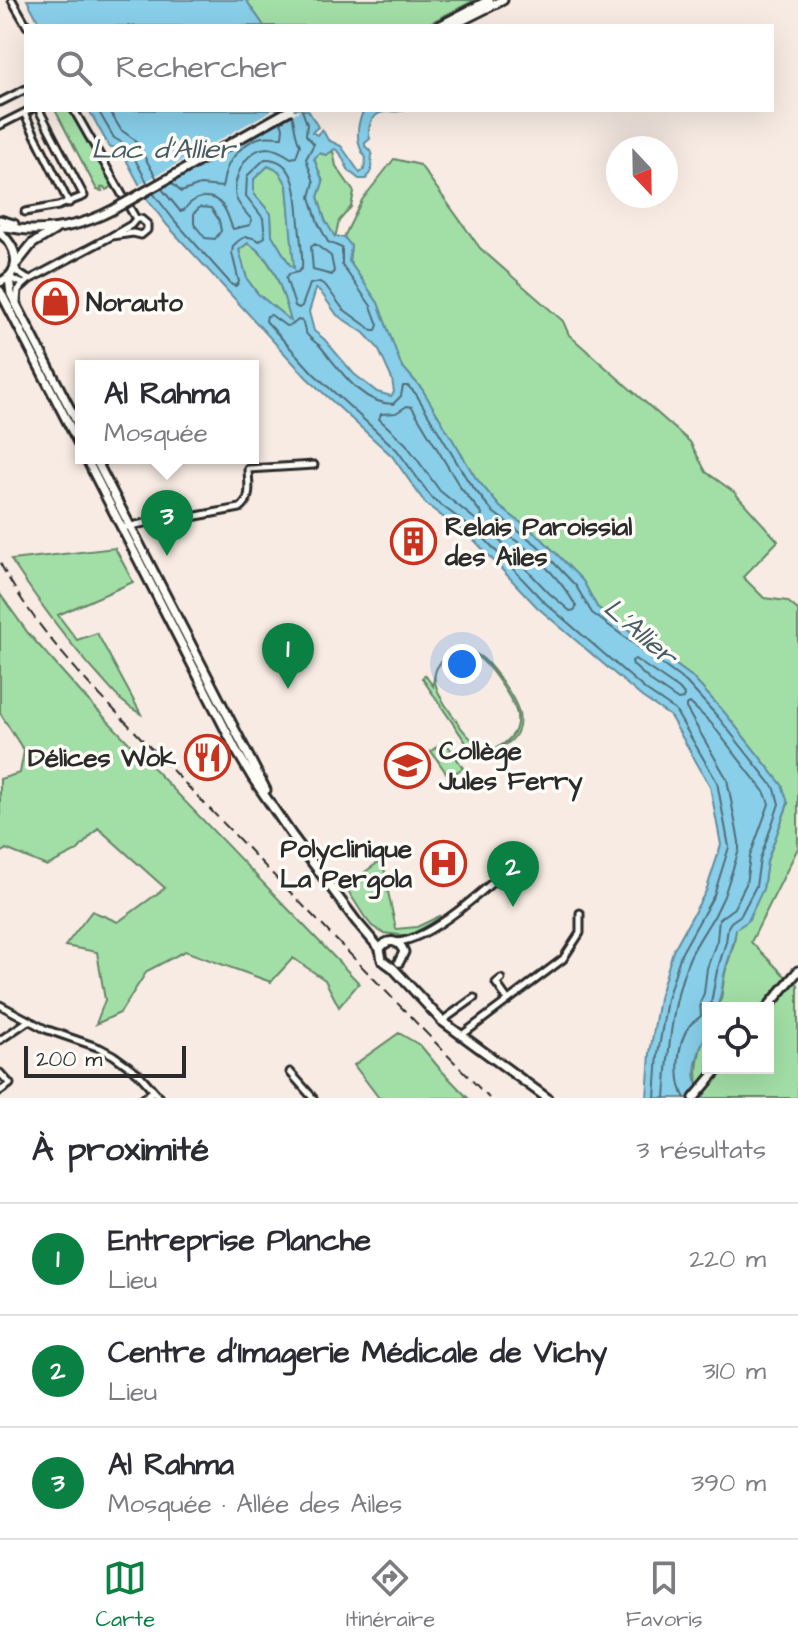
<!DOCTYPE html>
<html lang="fr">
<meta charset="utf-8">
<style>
:root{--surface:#fff;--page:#f7f7f7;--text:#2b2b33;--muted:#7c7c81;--line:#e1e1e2;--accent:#0b8043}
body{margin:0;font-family:"Architects Daughter",sans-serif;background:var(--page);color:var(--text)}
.controls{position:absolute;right:24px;bottom:24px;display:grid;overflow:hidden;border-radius:0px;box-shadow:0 8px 32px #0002}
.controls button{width:72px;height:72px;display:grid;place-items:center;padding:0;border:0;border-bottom:2px solid var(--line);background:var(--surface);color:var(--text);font:40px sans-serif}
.compass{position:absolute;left:606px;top:136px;width:72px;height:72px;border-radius:50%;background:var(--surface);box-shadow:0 8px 32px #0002;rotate:158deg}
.scale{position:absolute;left:24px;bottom:20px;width:162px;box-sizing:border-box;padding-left:8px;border:4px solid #2b2b2b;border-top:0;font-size:22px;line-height:28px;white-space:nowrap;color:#2b2b2b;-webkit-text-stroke:6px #fdfcf7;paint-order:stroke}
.you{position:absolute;left:462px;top:664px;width:28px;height:28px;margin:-20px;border:6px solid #fff;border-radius:50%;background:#1a73e8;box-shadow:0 0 0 12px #1a73e833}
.badge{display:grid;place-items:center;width:52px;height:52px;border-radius:50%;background:var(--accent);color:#fff;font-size:26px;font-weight:700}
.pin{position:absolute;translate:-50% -66px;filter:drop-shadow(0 2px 4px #0008)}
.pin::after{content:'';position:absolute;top:42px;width:28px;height:24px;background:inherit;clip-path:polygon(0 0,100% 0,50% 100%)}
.popup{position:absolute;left:75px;top:360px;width:184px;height:104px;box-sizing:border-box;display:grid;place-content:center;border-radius:0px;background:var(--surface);filter:drop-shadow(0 2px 6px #0005);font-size:26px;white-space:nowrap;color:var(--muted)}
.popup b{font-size:30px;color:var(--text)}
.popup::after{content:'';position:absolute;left:50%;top:100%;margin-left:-16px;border:16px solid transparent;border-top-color:var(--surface)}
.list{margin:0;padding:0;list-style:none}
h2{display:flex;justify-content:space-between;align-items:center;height:104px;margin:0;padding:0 32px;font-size:34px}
h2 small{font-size:26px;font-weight:400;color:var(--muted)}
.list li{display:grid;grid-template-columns:52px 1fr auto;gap:24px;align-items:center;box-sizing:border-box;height:112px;padding:0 32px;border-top:2px solid var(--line)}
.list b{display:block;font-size:30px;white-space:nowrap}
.list p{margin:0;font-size:26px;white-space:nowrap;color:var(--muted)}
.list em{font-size:26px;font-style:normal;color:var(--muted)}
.icon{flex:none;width:44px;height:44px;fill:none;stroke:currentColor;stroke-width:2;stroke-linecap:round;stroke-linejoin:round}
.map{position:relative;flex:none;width:798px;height:1098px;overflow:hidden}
.search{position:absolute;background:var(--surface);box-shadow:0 8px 32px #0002;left:24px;right:24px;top:24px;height:88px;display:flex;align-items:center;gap:20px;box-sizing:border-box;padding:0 28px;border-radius:0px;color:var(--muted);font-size:30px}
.sheet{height:440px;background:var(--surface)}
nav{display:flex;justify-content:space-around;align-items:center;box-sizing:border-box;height:112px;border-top:2px solid var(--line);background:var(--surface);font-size:22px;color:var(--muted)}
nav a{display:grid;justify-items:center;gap:4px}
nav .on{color:var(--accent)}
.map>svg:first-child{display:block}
.green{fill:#a2dfa6;stroke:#668568;stroke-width:2;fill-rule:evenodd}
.water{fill:#89cfea;stroke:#638d9e;stroke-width:2;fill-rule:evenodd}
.pier{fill:#f7ebe3}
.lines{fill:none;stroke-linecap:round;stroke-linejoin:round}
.shore{stroke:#516d77;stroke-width:2}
.minor-casing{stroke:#2b2b2b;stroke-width:11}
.secondary-casing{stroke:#2b2b2b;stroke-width:13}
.primary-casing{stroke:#2b2b2b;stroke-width:13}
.minor{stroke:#fdfcf7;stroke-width:5}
.secondary{stroke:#fdfcf7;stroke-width:7}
.primary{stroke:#fdfcf7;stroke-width:7}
.rail{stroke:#2b2b2b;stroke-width:2;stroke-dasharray:12 6;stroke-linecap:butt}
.primary-bridge-casing{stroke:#2b2b2b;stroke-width:13;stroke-linecap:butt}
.primary-bridge{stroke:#fdfcf7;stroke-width:7}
.labels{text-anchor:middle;stroke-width:7;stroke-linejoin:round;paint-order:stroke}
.poi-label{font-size:26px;font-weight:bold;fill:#2b2b2b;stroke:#fdfcf7;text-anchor:start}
.water-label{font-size:28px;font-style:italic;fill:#475c64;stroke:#fdfcf7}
</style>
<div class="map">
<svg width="798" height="1098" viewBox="0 0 798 1098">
<rect width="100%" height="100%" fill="#f7ebe3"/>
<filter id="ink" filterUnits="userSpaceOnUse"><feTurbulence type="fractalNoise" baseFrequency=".0125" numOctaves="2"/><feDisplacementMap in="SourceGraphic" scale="16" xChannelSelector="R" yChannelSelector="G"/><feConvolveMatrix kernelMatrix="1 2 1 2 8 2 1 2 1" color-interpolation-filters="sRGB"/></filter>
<g filter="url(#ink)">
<path class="green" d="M 246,0 L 475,0 L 424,26 L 264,26 Z
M 55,110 L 70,110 L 114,186 L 106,190 L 104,187 L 101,188 L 102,191 L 97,190 Z
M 333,151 L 336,166 L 354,192 L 351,207 L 339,221 L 335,238 L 325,220 L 318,197 L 323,182 L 314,158 L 319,153 L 326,155 Z
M 394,159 L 420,165 L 480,248 L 563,321 L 569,335 L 690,442 L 706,472 L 734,492 L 778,541 L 743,577 L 764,598 L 787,601 L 798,610 L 798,848 L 751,942 L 785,976 L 785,980 L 762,1008 L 716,1008 L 721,999 L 725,973 L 734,943 L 736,928 L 763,889 L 767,861 L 788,804 L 782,785 L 724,712 L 691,676 L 597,607 L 583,581 L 542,539 L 500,507 L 475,477 L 422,389 L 401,365 L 378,303 L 349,261 L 351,246 L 344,237 L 362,200 Z
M 268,166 L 279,171 L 287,185 L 295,269 L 290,265 L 272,235 L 271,214 L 254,194 L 254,179 Z
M 248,243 C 276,261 282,292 292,322 L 258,294 L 247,279 L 239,250 Z
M 115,548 L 133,582 L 58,615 L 77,640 L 97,633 L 141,714 C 122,704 113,692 99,676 C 66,640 38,601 11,560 Z
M 0,594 L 28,633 L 83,695 L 359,983 L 339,1007 L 325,980 L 293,958 L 271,982 L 185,951 L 147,971 L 120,1013 L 96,1024 L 105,1000 L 97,952 L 65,946 L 92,911 L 118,922 L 165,888 L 98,828 L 77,851 L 47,866 L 6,849 L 0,854 L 0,779 L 20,773 L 24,751 L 0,713 Z
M 458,651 C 464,651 470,651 476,654 C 489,660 517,700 519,714 C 524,742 496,755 474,746 L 479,755 L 476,757 L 422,678 L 425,675 L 433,686 C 434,668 440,657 458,651 ZM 458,653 C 465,653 470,653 476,656 C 488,662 515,702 517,715 C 518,724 516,732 510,738 C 487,764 465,735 453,716 C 437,694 419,666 458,653 Z
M 445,741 L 463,768 L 449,777 L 431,751 Z
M 383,859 L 387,887 L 396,929 L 417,927 L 440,916 L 441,919 L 408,936 L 383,933 L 372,926 L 364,916 L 343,883 L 345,881 L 348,884 Z
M 795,980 L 798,985 L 798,1098 L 704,1098 L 703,1091 L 722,1068 L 768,1068 L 768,1013 Z
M 708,1027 L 708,1068 L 712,1068 L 698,1086 C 695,1064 700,1047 708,1027 Z
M 399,1033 L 421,1046 L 440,1069 L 468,1098 L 379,1098 L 354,1065 Z"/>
<path class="water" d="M 27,0 L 246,0 L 264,26 L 41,26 Z
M 89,110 L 308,110 L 318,127 L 312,132 L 317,135 L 322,129 L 328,140 L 341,146 L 360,173 L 364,170 L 366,158 C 355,144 356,125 364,110 L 404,110 C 397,113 391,110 384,112 C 371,114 367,128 370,139 L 365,143 L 365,146 L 372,153 L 371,171 L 366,179 L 359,179 L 349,171 L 340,153 L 335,149 L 326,155 L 319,153 L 314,159 L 323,182 L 318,197 L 325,220 L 335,237 L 344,237 L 351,246 L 349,261 L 378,303 L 401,365 L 422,389 L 475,477 L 500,507 L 542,539 L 583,581 L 597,607 L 691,676 L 724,712 L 782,785 L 788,803 L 767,861 L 763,889 L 748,921 L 736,929 C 734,945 728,959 724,975 C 722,987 722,997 716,1008 L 708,1008 C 708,1014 709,1022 707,1028 C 703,1047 685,1074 703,1091 L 704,1098 L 647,1098 L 650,1053 L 659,998 L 673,951 L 706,891 L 721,845 L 710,786 L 670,716 L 642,697 L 537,607 L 476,542 L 426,504 L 392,456 L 307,378 L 167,225 L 147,199 L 121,150 L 114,147 L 110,148 ZM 268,166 L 279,171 L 287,185 L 294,268 L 290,265 L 272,235 L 271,214 L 254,194 L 254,179 ZM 248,243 C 276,260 282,291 291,321 L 258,294 L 247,279 L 239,250 ZM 316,289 L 320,291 L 337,315 L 364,333 L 378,348 L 392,379 L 394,392 L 391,396 L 377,392 L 354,374 L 324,339 L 314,331 L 309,312 Z"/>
<path class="pier" d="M 272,110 L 301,110 L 143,199 L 136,187 Z"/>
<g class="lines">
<path class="shore" d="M 98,110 L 114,138 L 128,146 L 148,184
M 109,110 L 121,130 L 135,140 L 157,179
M 172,183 L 181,192 L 200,185 L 222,187 C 224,181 224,174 227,168 C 232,155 248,140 262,137 C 268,136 275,137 282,137 L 283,128 L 281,121
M 162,189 L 180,211 L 184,210 C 193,197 210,191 222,205 C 228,212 229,221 233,229 L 250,225 L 252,220 C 246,213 239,206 236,198 C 231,179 246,149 267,148 C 276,148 285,154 291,158 L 296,157 L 300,145 C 295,136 295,125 292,115
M 153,193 L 174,220 L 232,285 L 236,286 L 239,282 L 232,253 L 233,246 C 243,235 248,235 260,241 L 265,237 L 263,218 L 246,196 L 247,176 L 265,159 C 298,158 297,200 299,224 C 300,238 303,253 302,268 L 298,272 L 289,274 L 286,278 L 295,306 L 299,308 L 302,306 L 310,284 L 320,282 L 326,286 L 343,309 L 372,330 L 376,330 L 378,325 L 371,306 L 342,265 L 342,248 L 328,242 L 318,223 L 310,197 L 314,182 L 306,159 L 314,144 L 306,135 L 307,124 L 302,110
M 200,207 L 211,208 L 219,220 L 221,231 L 215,239 L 205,238 L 194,224 L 194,213 Z
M 315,244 L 331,256 L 334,271 L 332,275 L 313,270 L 311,247 Z
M 407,406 L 412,407 L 460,487 L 482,514 L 481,519 L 476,520 L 440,491 L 406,444 L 379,419 L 381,414 L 396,413 Z
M 498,530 C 526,543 561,579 576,606 L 575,610 L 570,611 L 549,593 L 495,536 L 495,532 Z
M 635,659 L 679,689 L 684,695 L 683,699 L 678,700 L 653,683 L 633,665 L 632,661 Z
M 655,1098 L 658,1054 L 667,999 L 681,954 L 714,895 L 729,847 L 717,782 L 675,710 L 647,691 L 543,601 L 482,536 L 432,498 L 397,450 L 313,373 L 266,321 L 267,316 L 271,315 L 286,326 L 292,325 L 298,320 L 302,321 C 304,325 304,329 306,333 C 309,338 315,342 320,346 C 339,368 360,404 393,404 L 401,396 L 403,386 L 408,386 L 416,394 L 468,481 L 493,512 L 537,545 L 576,586 L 592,613 L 686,682 L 718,717 L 775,789 L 779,804 L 760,859 L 756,886 L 741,915 L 731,922 L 728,927 L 726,942 L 717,971 L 710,1008
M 665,1098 C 668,1053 672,999 690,957 C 696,944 705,931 712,919 L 714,917 L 724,896 L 739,850 L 739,842 L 727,779 L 686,708 L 686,705 L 690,703 L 711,723 L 765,793 L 769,804 L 750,856 L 746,884 L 734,908 L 719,919 L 717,940 L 707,968 L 704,993 L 700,1003 L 701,1016 C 699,1018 693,1022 691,1024 C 677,1040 674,1080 685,1098"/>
<defs>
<path id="minor" d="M 12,0 L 27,26
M 0,102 L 26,89
M 74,110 L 136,219
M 24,113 L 69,203
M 0,125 L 30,110
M 25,212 L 58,206 L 84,196 L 39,110
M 15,266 L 18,273 L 29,280
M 10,276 L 14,280 L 24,284
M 17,302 L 18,290 L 29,280 L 112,236 L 131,225 L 136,219 L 141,219 L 147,224 L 147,230 L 141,235 L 133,233 L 112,236
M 122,528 L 163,519 L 175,520 L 240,508 C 253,499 248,482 248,469 L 314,465
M 397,942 C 431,940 491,884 516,861
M 501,979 L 496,983 L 508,1000
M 0,1005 L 45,1029 L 100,1048 L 113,1055 L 138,1073 L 160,1098
M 442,1021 L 474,998
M 462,1035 L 563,959 L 580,933 L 580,913
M 0,1040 L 28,1021
M 290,1072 L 313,1098
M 0,1073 L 10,1084 L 0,1091
M 144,1098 L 153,1091"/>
<path id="secondary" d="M 9,278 L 11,294 L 81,430
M 0,291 L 81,448
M 86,458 L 236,750 L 252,777 L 291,834 L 356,921 L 380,949 L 382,960 L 393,968 L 442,1021 L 547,1098
M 95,458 L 266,790
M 380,949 C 387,938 399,939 404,952 L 399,962
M 767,1008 L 798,971
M 694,1098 L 719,1068"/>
<path id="primary" d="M 439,26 L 489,0
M 451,26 L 503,0
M 0,220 L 14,224
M 0,227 C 11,227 21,230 32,230 C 65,230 95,221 123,204
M 0,233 C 17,246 24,272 0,282
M 17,263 L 32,244 L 55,230"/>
</defs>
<use href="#minor" class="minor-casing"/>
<use href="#secondary" class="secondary-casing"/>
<use href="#primary" class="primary-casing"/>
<use href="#minor" class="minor"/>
<use href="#secondary" class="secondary"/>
<use href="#primary" class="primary"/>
<path class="rail" d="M 0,563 C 24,608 55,646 89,684 L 489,1098"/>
<defs>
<path id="primary-bridge" d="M 123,204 L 290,110"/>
</defs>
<use href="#primary-bridge" class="primary-bridge-casing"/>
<use href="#primary-bridge" class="primary-bridge"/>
</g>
</g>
<defs>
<symbol id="shop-ring" viewBox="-11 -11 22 22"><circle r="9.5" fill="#fdfcf7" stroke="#c8321e" stroke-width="1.5"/><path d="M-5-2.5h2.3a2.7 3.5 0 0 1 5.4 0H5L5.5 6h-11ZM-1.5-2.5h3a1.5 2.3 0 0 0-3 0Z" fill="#c8321e"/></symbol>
<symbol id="building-ring" viewBox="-11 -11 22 22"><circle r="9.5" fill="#fdfcf7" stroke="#c8321e" stroke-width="1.5"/><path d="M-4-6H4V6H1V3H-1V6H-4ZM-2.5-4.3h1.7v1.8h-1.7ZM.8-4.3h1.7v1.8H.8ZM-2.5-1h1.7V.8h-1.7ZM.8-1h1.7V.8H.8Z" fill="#c8321e"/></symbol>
<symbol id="restaurant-ring" viewBox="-11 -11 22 22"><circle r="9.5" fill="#fdfcf7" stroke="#c8321e" stroke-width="1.5"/><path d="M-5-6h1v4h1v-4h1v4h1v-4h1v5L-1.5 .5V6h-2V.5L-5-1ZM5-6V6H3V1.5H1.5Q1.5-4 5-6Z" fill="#c8321e"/></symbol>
<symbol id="school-ring" viewBox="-11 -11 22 22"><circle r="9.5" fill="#fdfcf7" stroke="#c8321e" stroke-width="1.5"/><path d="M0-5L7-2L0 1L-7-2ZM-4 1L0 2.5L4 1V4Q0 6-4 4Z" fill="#c8321e"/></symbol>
<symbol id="hospital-ring" viewBox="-11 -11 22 22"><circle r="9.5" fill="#fdfcf7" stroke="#c8321e" stroke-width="1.5"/><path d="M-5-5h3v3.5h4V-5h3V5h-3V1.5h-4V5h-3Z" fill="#c8321e"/></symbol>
</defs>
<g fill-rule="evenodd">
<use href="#shop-ring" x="30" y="276" width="51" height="51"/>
<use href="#building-ring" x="388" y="516" width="51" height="51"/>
<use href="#restaurant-ring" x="182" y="732" width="51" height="51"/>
<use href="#school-ring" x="382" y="740" width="51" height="51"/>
<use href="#hospital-ring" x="418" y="838" width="51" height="51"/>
</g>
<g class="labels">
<g class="poi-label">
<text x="86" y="311">Norauto</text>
<text x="445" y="535">Relais Paroissial<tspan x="445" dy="30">des Ailes</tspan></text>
<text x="439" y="759">Collège<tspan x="439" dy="30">Jules Ferry</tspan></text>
<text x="176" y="766" text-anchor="end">Délices Wok</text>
<text x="412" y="857" text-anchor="end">Polyclinique<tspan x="412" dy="30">La Pergola</tspan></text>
</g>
<g class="water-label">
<text x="163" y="158">Lac d'Allier</text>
<text transform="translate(641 631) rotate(41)" y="10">L'Allier</text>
</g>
</g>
</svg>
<div class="controls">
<button><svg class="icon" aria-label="locate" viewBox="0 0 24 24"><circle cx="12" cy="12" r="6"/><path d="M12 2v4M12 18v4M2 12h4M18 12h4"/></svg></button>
</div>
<svg class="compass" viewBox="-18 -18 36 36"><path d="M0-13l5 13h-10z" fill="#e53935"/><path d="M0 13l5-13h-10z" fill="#7c7c81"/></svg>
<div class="scale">200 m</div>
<div class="you"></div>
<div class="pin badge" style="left:288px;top:689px">1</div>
<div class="pin badge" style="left:513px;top:907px">2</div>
<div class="pin badge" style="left:167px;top:556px">3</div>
<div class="popup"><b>Al Rahma</b>Mosquée</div>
<div class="search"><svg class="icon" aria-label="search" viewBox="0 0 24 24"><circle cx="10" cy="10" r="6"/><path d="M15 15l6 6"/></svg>Rechercher</div>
</div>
<section class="sheet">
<h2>À proximité<small>3 résultats</small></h2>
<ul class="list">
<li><span class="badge">1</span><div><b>Entreprise Planche</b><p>Lieu</p></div><em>220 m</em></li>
<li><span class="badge">2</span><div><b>Centre d'Imagerie Médicale de Vichy</b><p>Lieu</p></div><em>310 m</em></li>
<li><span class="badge">3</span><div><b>Al Rahma</b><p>Mosquée · Allée des Ailes</p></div><em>390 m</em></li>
</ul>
</section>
<nav>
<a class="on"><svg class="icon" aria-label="map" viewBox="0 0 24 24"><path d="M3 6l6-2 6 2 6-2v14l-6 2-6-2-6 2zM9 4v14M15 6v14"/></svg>Carte</a>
<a><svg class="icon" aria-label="directions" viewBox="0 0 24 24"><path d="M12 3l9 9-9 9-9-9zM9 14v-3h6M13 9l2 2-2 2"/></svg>Itinéraire</a>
<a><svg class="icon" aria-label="saved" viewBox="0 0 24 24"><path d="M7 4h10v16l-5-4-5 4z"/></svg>Favoris</a>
</nav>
